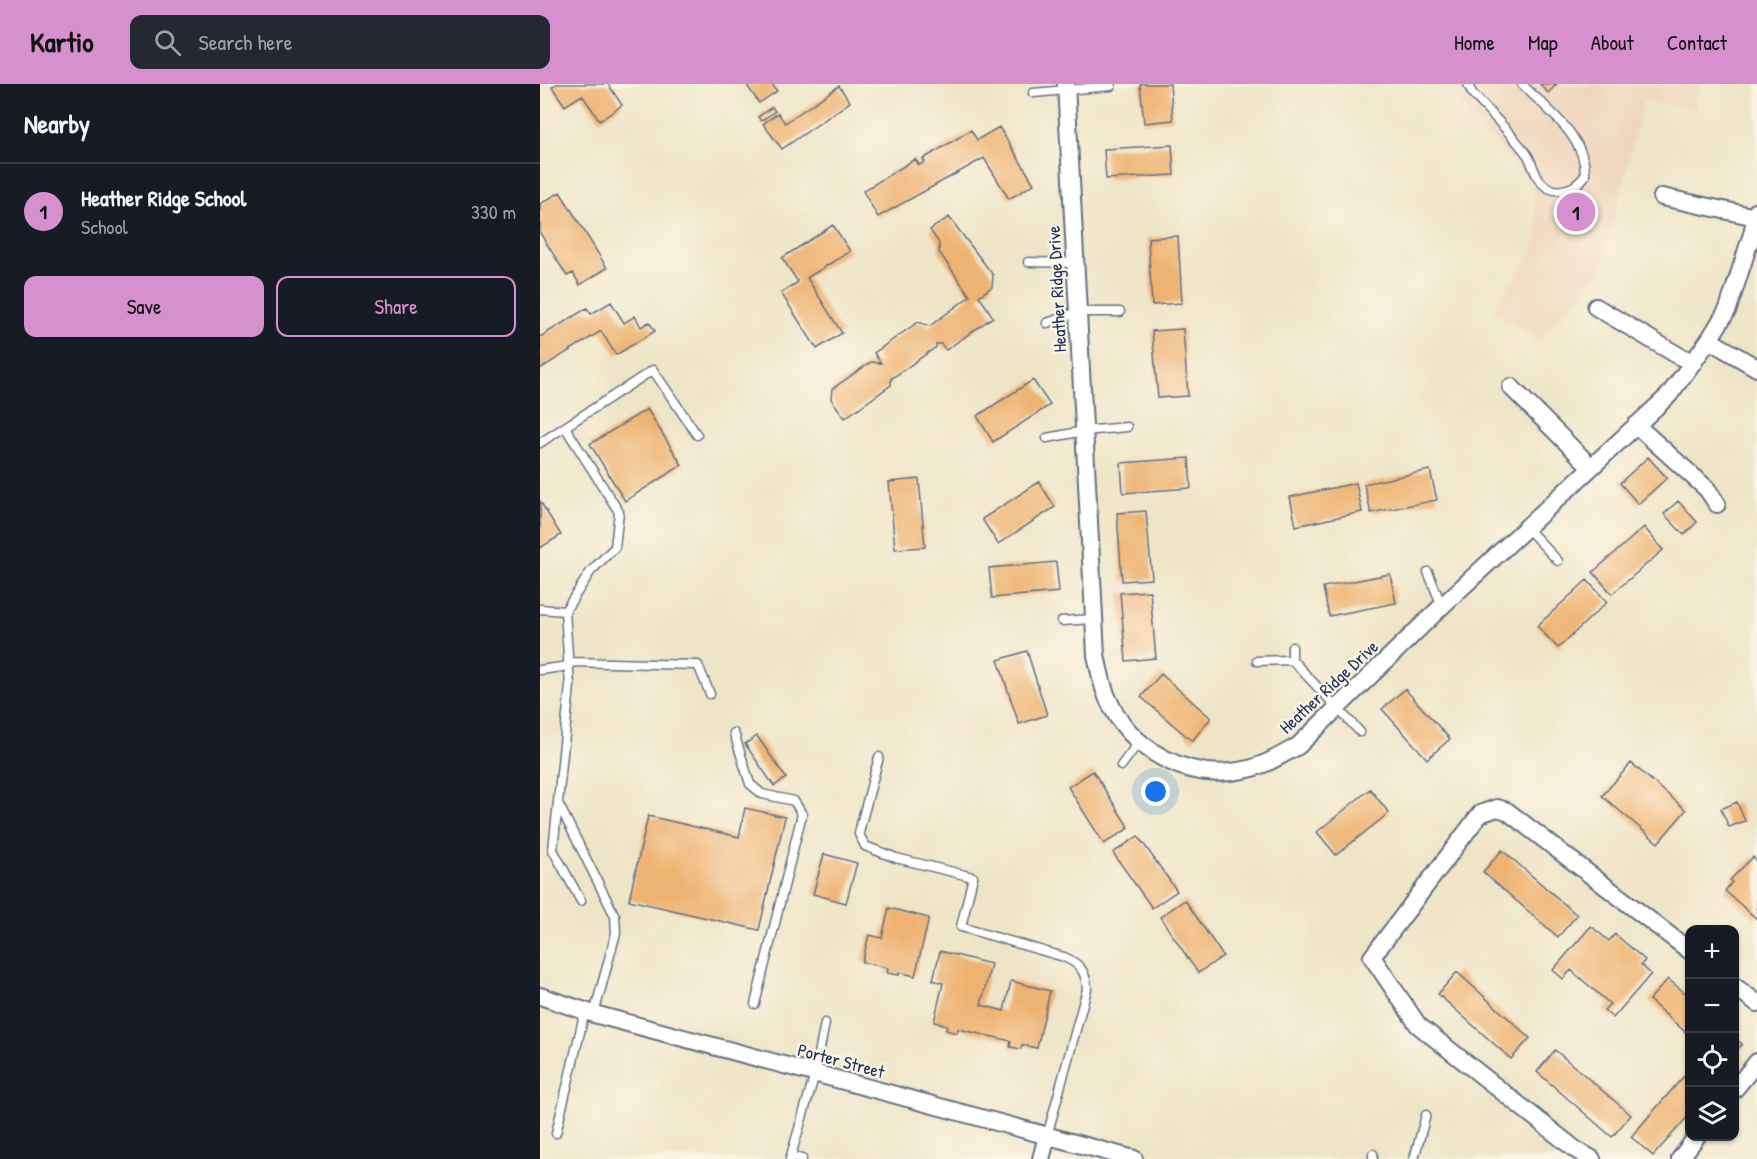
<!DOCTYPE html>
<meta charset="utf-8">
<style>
:root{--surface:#171b24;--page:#242831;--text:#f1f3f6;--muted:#9ea1a6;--line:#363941;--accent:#d690ce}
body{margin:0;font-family:"Patrick Hand",sans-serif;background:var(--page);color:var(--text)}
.controls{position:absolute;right:18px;bottom:18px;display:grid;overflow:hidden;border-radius:12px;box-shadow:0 2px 4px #0004}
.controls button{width:54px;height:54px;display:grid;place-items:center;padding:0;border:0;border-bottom:2px solid var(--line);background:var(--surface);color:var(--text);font:30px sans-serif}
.you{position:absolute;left:616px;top:708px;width:21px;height:21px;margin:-15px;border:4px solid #fff;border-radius:50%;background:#1a73e8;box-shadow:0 0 0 9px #1a73e833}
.badge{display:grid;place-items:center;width:39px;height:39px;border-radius:50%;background:var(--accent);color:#111;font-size:20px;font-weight:700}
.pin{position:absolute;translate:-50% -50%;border:3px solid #fff;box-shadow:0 2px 6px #0006}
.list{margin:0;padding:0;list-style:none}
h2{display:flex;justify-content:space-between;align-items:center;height:78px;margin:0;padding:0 24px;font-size:26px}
h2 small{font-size:20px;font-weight:400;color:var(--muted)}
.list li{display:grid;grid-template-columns:39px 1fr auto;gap:18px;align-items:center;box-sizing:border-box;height:96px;padding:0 24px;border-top:2px solid var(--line)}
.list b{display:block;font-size:22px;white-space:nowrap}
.list p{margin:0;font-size:20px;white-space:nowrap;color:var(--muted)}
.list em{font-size:20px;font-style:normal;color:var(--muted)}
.actions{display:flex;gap:12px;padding:18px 24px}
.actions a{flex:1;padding:14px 0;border:2px solid var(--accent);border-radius:12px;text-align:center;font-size:21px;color:var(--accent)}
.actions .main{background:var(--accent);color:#111}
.icon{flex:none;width:33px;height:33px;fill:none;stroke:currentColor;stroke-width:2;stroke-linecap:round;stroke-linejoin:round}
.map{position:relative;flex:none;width:1217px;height:1075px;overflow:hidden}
header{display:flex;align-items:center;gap:36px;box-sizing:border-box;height:84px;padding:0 30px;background:var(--accent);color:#111}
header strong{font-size:28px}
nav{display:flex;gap:33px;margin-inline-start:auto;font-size:21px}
.search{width:420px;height:54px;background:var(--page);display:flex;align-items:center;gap:15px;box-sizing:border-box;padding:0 21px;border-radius:12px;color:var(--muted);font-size:22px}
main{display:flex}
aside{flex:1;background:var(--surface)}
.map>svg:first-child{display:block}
.built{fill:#efd6bc}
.building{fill:#eeb271}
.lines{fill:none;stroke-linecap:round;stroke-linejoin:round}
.lane-casing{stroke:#656f83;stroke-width:11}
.street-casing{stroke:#656f83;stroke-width:20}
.lane{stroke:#fff;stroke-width:8}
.street{stroke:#fff;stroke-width:16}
.labels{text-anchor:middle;stroke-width:4.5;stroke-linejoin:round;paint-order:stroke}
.street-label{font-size:18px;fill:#1b2f5e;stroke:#fcf5e5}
</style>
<header>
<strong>Kartio</strong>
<div class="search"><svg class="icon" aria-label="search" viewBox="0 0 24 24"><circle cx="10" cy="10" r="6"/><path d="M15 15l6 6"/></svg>Search here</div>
<nav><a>Home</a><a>Map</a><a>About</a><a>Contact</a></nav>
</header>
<main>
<aside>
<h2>Nearby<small></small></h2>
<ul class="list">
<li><span class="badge">1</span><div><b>Heather Ridge School</b><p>School</p></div><em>330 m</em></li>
</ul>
<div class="actions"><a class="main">Save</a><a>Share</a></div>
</aside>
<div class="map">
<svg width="1217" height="1075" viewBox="0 0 1217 1075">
<rect width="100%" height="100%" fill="#fcf5e5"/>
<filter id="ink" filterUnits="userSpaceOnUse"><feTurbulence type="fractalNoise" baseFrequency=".0167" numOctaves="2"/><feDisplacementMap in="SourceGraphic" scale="12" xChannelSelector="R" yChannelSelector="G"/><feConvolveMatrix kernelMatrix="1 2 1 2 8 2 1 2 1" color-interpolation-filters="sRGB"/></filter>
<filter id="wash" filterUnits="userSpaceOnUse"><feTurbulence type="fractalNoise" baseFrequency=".008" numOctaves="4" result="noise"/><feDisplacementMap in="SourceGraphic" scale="24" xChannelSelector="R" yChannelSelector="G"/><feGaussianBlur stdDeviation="1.35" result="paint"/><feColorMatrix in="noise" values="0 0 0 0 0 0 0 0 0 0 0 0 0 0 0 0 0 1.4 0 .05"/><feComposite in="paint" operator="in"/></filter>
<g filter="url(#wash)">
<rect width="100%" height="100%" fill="#eee5c7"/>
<path class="built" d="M 911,0 L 1160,0 L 1155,26 L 1104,16 L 1060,190 L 997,256 L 952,227 L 999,156 L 992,100 L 918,18 Z"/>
<g id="blocks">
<path class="building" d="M 16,0 L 68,0 L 82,21 L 60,37 L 42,11 L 25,22 L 12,3 Z
M 206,0 L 232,0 L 237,7 L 219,19 Z
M 600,0 L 630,0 L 633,36 L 604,39 Z
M 1000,0 L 1017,0 L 1008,9 Z
M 299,2 L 310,18 L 242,65 L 223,40 L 238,29 L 245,39 Z
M 232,23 L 235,27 L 221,37 L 218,33 Z
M 459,43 L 494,100 L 469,115 L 444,74 L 338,133 L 323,107 L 375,75 L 379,81 L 385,78 L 383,75 L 431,46 L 437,56 Z
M 632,61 L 634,91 L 566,95 L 564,65 Z
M 20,108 L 67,184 L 40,201 L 33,189 L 27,192 L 0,149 L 0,120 Z
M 409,133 L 453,191 L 452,203 L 439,212 L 453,233 L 406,266 L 401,260 L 396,260 L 396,263 L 351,295 L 351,301 L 305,334 L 291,315 L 292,305 L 331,278 L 341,279 L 334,269 L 378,238 L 390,242 L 430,212 L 399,168 L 399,159 L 390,146 Z
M 293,141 L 310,167 L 267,194 L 302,249 L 277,265 L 241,209 L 258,198 L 242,174 Z
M 638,152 L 642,219 L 612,221 L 608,154 Z
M 71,218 L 84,239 L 95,232 L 101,243 L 109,238 L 115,247 L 76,271 L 61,247 L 0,285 L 0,253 L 47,224 L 51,230 Z
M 643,245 L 648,312 L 618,314 L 612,247 Z
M 493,296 L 510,321 L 453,358 L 437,332 Z
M 107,325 L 142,381 L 85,417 L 50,360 Z
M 1108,373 L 1127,394 L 1098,420 L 1080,399 Z
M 649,374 L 651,404 L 583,409 L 581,379 Z
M 890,386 L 897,416 L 831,429 L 824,400 Z
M 379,395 L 385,463 L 355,465 L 349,398 Z
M 499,398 L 515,423 L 458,460 L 442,435 Z
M 816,399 L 822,428 L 756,442 L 750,413 Z
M 0,417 L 21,451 L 0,464 Z
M 1138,417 L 1157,438 L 1144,451 L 1124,430 Z
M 606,427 L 612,495 L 582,497 L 577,429 Z
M 1104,443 L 1123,466 L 1072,510 L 1053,488 Z
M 516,478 L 519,508 L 452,514 L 449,484 Z
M 850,490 L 856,519 L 789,532 L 783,503 Z
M 1047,496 L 1067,518 L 1018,564 L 997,542 Z
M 610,507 L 616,574 L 586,577 L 580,509 Z
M 487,567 L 507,631 L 479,640 L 458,576 Z
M 621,590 L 671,634 L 652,657 L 601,613 Z
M 865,605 L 910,655 L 887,675 L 842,625 Z
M 217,652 L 246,694 L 234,702 L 205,660 Z
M 1091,679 L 1146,726 L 1118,759 L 1062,712 Z
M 553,687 L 589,744 L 564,760 L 528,703 Z
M 830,705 L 849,729 L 796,771 L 777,748 Z
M 1197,718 L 1205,737 L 1189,743 L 1181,725 Z
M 205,724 L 245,733 L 219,846 L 89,816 L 108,732 L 199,753 Z
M 598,752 L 637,807 L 612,824 L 573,769 Z
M 962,766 L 1037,831 L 1018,853 L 943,788 Z
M 284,770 L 317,779 L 306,819 L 273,810 Z
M 1213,773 L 1217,777 L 1217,835 L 1185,807 L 1192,798 L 1190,796 Z
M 645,816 L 683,872 L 658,889 L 620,833 Z
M 349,824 L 389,834 L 375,892 L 359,888 L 359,891 L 347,889 L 348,884 L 322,878 L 329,851 L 342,854 Z
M 1051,842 L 1069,857 L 1075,850 L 1105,876 L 1101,881 L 1111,890 L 1073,934 L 1064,926 L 1070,920 L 1031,886 L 1023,895 L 1013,886 Z
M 400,867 L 451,880 L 441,921 L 464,927 L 471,897 L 510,907 L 497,964 L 482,961 L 481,965 L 470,963 L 471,957 L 418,945 L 417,949 L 406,946 L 407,941 L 394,938 L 403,899 L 393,896 Z
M 917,888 L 990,954 L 971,975 L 898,910 Z
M 1128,895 L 1150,913 L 1150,952 L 1109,916 Z
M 1194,953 L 1202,960 L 1194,969 Z
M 1015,966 L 1091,1031 L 1072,1053 L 997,988 Z
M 1150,985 L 1150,1030 L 1113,1072 L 1091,1053 Z"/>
</g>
</g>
<g filter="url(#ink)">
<use href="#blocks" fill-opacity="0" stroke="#656f83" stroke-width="1.5"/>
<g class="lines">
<defs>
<path id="lane" d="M 928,0 L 932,9 C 950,29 970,48 986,69 C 991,75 992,83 996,90 C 1007,113 1031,110 1045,92 C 1047,53 1007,26 982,0
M 493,9 L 571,2
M 488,178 L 535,179
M 507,239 L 538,228 L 580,228
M 25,343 L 79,428 L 75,463 L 51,487 L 25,527 L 30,602 L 13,766 L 41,817
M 507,354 L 544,347 L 587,343
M 0,359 L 113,286 L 157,351
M 986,443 L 1018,477
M 888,488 L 902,522
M 0,525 L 25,527
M 522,537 L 553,535
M 752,563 L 752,576 L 820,648
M 717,577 L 752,576
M 28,578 L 158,581 L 170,610
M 0,586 L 29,582
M 194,649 L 210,700 L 222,710 L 254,717 L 262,730 L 215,920
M 339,673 L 321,740 L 319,750 L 325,762 L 356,774 L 433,793 L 421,843 L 524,873 C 540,880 546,887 547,905 L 507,1052
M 581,682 L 598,659
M 18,719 L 75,832 L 76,849 L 54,930
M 16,1049 L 45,927
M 251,1072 L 262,1075
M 250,1075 L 275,990 L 285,939
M 833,1075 L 833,1070
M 874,1075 L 886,1031"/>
<path id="street" d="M 526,0 L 556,571 C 559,585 562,602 568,615 C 590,666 648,698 704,686 C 724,682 740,672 758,662 L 902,522 L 1129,311 L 1169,256 L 1188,225 L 1212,150 L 1217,127
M 1122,113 L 1216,133
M 1056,223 L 1139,272 L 1154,278
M 1169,256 L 1217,284
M 971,303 L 1051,383
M 1096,341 L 1167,405 L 1177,420
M 1194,902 L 1217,919
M 0,912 L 54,930 L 594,1075
M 1194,1006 L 1217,978
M 501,1075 L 507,1052
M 1052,1075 L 1036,1066 L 878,941 L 832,873 L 940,730 L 957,724 L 967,727 L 1150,867
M 1140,1075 L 1157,1052"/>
</defs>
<use href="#lane" class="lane-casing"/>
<use href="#street" class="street-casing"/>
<use href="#lane" class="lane"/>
<use href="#street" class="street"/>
</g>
</g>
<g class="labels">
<g class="street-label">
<text transform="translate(517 205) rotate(-93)" y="6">Heather Ridge Drive</text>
<text transform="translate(789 603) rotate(-43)" y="6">Heather Ridge Drive</text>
<text transform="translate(301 977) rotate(15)" y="6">Porter Street</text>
</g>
</g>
</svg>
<div class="controls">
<button>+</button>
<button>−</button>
<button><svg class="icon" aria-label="locate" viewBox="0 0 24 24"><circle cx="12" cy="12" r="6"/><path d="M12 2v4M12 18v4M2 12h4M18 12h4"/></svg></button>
<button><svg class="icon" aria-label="layers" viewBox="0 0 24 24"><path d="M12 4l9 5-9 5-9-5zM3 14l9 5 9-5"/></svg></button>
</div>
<div class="you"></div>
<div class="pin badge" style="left:1036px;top:128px">1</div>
</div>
</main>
